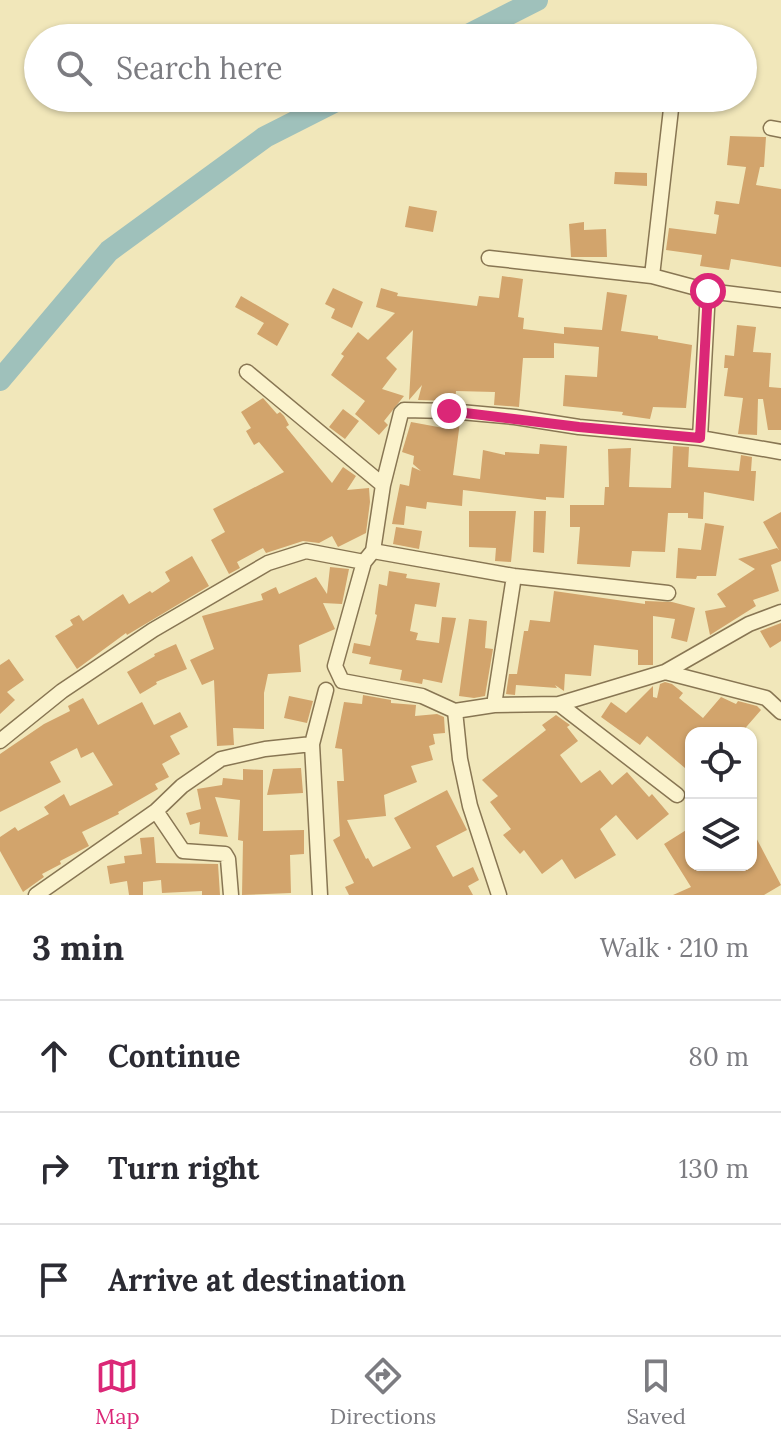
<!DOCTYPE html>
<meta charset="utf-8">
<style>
:root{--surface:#fff;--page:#f2f2f3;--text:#2b2b33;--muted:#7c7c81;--line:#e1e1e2;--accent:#db2777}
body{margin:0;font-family:Lora,serif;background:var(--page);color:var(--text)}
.controls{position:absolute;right:24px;bottom:24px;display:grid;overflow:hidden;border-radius:16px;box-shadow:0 2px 6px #0004}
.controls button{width:72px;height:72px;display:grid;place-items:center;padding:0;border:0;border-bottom:2px solid var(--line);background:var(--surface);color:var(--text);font:40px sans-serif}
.stop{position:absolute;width:24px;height:24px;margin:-18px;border:6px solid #db2777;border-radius:50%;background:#fff}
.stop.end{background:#db2777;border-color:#fff;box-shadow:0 2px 8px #0008}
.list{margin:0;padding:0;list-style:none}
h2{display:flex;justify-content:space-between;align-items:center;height:104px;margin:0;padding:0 32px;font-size:34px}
h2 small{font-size:26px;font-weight:400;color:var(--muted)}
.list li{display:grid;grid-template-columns:52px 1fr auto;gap:24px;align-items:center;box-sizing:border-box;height:112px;padding:0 32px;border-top:2px solid var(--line)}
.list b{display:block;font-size:30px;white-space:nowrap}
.list em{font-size:26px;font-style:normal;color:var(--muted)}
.icon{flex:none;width:44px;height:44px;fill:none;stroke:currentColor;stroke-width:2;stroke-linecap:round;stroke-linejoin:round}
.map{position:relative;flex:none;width:781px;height:895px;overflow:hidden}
.search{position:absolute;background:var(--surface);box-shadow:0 2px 6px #0004;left:24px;right:24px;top:24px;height:88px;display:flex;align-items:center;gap:20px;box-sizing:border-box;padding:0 28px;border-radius:44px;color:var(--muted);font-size:30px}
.sheet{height:440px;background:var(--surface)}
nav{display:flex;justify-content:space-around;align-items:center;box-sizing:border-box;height:112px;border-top:2px solid var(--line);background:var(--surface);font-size:22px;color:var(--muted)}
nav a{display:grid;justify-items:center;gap:4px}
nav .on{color:var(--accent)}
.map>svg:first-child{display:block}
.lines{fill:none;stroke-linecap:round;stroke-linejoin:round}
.river{stroke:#9fc1bb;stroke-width:22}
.building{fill:#d2a46c}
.minor-casing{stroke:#887653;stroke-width:17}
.minor{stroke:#fbf3cd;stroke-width:14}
.route{stroke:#db2777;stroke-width:10}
</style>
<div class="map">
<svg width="781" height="895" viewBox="0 0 781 895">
<rect width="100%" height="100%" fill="#f1e7ba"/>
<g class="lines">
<path class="river" d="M 462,38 L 537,0
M 0,380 L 109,251 L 265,137 L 342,98"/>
</g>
<path class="building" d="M 730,136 L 766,137 L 764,167 L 760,167 L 756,185 L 781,189 L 781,267 L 731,259 L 729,270 L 700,266 L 702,255 L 666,250 L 669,228 L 716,234 L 719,215 L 714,214 L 716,201 L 739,204 L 746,167 L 727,165 Z
M 615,172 L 647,173 L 647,186 L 614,184 Z
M 409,206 L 437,211 L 433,232 L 405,227 Z
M 584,222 L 584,230 L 606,229 L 607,257 L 571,257 L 569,224 Z
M 502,276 L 523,279 L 518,317 L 524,318 L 523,329 L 564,334 L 564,327 L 602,330 L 607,292 L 627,295 L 621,331 L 658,336 L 658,339 L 692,345 L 686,408 L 653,407 L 650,419 L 622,415 L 623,412 L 563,406 L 565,375 L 597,377 L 599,347 L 554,343 L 554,358 L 523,358 L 519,407 L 494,405 L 495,392 L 456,391 L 455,401 L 418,400 L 422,385 L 409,400 L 413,330 L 386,358 L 397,369 L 382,389 L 404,396 L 384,421 L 388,425 L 379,435 L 355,414 L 365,401 L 331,375 L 344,356 L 341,354 L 358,332 L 368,340 L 395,313 L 376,307 L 381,288 L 398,293 L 397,296 L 477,306 L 479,296 L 499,298 Z
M 333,288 L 363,302 L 352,328 L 331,318 L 335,309 L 325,304 Z
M 241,296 L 289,324 L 277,346 L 257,334 L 264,323 L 235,307 Z
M 737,325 L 756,327 L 753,352 L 771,353 L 769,387 L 781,388 L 781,430 L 768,430 L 763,399 L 758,399 L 757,435 L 738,434 L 743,398 L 724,396 L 728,368 L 724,368 L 725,355 L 734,356 Z
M 263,398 L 277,414 L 280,412 L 284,416 L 289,425 L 286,427 L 332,483 L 343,467 L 356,476 L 347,490 L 369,488 L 370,502 L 366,533 L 338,547 L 332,536 L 319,543 L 303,541 L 266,553 L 263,548 L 237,562 L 240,568 L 229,574 L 211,540 L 225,532 L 213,509 L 284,472 L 259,442 L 254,445 L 246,431 L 251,428 L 241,412 Z
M 343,409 L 359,421 L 345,439 L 329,427 Z
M 450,421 L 460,422 L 453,475 L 480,479 L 483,450 L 505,455 L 505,452 L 539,454 L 540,444 L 567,446 L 564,498 L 546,497 L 546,500 L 463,490 L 462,506 L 427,502 L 426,509 L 406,506 L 404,525 L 392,524 L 400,484 L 409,486 L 412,467 L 421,471 L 413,464 L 414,456 L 402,452 L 411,422 L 449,429 Z
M 673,446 L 689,447 L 688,467 L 739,471 L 741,455 L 752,457 L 751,471 L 756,471 L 754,501 L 704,492 L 703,519 L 688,518 L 688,513 L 668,513 L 665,552 L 632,551 L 630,567 L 577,564 L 580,527 L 570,527 L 570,505 L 604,505 L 605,487 L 609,487 L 608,449 L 631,448 L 629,487 L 671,488 Z
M 469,511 L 516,511 L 511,562 L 495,561 L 496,548 L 469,547 Z
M 534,511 L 546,511 L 544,553 L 533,552 Z
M 781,512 L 781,561 L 771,565 L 779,591 L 753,600 L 756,606 L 710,635 L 705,611 L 726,607 L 717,594 L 755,569 L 738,559 L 777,548 L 779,550 L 763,522 Z
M 705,523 L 724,526 L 716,576 L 697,576 L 696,579 L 676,578 L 678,548 L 701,550 Z
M 396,527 L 422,531 L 419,549 L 393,544 Z
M 192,556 L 209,586 L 127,635 L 126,633 L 77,669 L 55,636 L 73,625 L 70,620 L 79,615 L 83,621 L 123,594 L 129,604 L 150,591 L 152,593 L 170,581 L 165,572 Z
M 330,567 L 349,569 L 342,604 L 323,603 L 335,629 L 299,645 L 301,672 L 268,674 L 264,693 L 264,729 L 233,728 L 234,745 L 217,746 L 214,680 L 202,685 L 190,660 L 214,649 L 202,616 L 263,600 L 261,594 L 276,587 L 279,594 L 316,577 L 327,594 Z
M 389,571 L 407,574 L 406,578 L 440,583 L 436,607 L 415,604 L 410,631 L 418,633 L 416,640 L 439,643 L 442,617 L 456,618 L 442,683 L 423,679 L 422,684 L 400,680 L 402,670 L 369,664 L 371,657 L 352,653 L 354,643 L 370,646 L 377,615 L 375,614 L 379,584 L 387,586 Z
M 554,591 L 645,604 L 645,601 L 672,602 L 695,608 L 687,642 L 671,638 L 675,619 L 653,616 L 653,665 L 638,665 L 638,650 L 594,645 L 591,676 L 565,674 L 564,691 L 555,685 L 557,688 L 516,685 L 515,695 L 506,694 L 509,674 L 517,674 L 524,631 L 528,631 L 530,620 L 550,622 Z
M 469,619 L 487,621 L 485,648 L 493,649 L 485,696 L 474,698 L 459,696 Z
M 781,623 L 781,641 L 770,648 L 760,631 Z
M 176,644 L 187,669 L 156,682 L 157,684 L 140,694 L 127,672 L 155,656 L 154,654 Z
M 9,659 L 24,680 L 7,692 L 15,700 L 0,714 L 0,665 Z
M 665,682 L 672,684 L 683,693 L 679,698 L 703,718 L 721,697 L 736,704 L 738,701 L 757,706 L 761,710 L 741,733 L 691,733 L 691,761 L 685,768 L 647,736 L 640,745 L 601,717 L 611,702 L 626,713 L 653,686 L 653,697 L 657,698 L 660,684 Z
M 363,695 L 391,700 L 391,703 L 416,705 L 415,716 L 437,714 L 444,717 L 445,733 L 433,734 L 435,744 L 429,746 L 433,760 L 411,766 L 417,782 L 384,795 L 386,816 L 347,820 L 366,859 L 368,858 L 373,867 L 411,848 L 394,818 L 447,790 L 467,830 L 436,846 L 453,877 L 473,867 L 479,880 L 468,886 L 473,895 L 349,895 L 345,887 L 354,883 L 333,840 L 340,836 L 337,781 L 344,781 L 342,749 L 335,748 L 344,702 L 362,704 Z
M 289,696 L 313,701 L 307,723 L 284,718 Z
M 83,698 L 98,725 L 142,702 L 154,725 L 180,712 L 188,727 L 170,736 L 180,754 L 162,764 L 169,777 L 155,784 L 158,789 L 118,812 L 119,814 L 82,832 L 89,846 L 60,861 L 61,864 L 42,874 L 44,877 L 23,892 L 0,851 L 0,837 L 15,827 L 18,831 L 49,814 L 44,807 L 64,794 L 70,806 L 113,785 L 93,752 L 81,758 L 77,748 L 50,762 L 61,782 L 0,812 L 0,754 L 44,724 L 70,711 L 68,706 Z
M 556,715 L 570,725 L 567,727 L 578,741 L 560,755 L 581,783 L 600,770 L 612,785 L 627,772 L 649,797 L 652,794 L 669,814 L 637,840 L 616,815 L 600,829 L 616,855 L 575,879 L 562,859 L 542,874 L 524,850 L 520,854 L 503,835 L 511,829 L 490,802 L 498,796 L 482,780 L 546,730 L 542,725 Z
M 301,768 L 303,793 L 267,795 L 273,769 Z
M 243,769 L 263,770 L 263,831 L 304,830 L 304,854 L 290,855 L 291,893 L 242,895 L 243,841 L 238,840 L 240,800 L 215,797 L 228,837 L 199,834 L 200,822 L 190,825 L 186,813 L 201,809 L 197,789 L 222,785 L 223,778 L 243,780 Z
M 691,827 L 691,865 L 751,865 L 751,828 L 781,885 L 764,895 L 673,895 L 691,887 L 664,844 Z
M 154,837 L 156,863 L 218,864 L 220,895 L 202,895 L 202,891 L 162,893 L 161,880 L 143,882 L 143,895 L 129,895 L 127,881 L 110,884 L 107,866 L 125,863 L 124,856 L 142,854 L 140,838 Z"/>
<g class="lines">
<defs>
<path id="minor" d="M 771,128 L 781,130
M 489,258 L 652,276 L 708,291 L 781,300
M 652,276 L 671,109
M 247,372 L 383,485
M 700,438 L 708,291
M 781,452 L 700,438 L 579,427 L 515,417 L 449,411 L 404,410 L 401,413 L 383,485 L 373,551 L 364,562 L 335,666 L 342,681 L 422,696 L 455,711 L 494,705 L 559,704 L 665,672 L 749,624 L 781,612
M 373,551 L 514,576 L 668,593
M 665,672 L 766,698 L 781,712
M 559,704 L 677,795
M 494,705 L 514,576
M 455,711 L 460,759 L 470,806 L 499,895
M 0,741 L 62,691 L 153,630 L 268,563 L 306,551 L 364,562
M 156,811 L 183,851 L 225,854 L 228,859 L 231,895
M 36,895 L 156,811 L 182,786 L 221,759 L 265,749 L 312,744
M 320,895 L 312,744 L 326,690"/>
</defs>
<use href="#minor" class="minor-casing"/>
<use href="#minor" class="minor"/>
</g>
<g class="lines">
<path class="route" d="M 449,411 L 579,427 L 700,438 L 708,291"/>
</g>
</svg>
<div class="controls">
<button><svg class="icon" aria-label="locate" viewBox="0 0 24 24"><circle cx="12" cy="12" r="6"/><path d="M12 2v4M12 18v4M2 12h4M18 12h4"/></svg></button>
<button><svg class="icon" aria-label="layers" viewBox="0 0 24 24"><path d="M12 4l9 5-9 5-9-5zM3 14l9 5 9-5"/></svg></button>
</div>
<div class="stop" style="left:708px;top:291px"></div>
<div class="stop end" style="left:449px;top:411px"></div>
<div class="search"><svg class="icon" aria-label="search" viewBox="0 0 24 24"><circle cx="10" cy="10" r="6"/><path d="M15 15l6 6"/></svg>Search here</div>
</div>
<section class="sheet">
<h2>3 min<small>Walk · 210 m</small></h2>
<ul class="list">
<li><svg class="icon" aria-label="ahead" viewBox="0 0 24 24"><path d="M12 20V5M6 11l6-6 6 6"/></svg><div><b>Continue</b></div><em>80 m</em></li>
<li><svg class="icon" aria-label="right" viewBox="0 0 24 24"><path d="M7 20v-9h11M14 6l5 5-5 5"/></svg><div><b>Turn right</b></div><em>130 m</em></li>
<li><svg class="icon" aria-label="arrive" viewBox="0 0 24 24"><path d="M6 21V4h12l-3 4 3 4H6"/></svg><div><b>Arrive at destination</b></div></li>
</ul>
</section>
<nav>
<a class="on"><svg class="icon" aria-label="map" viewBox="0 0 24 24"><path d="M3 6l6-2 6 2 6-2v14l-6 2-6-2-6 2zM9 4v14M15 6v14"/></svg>Map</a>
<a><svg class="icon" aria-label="directions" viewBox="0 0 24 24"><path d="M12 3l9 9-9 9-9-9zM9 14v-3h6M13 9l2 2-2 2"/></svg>Directions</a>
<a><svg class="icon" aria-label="saved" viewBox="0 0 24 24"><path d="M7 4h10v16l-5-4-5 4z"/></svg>Saved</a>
</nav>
